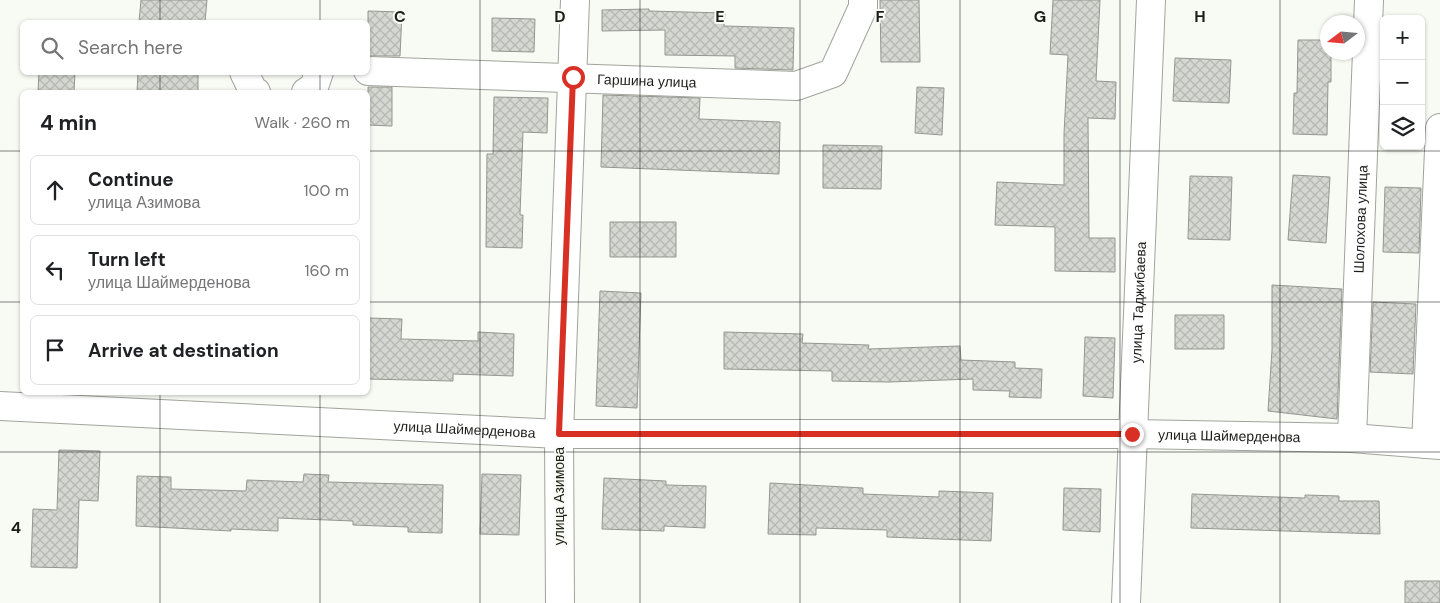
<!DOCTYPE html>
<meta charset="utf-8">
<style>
:root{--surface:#fff;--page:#f6f6f6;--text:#202124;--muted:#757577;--line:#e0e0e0}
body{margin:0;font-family:"DM Sans",sans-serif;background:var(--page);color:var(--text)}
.controls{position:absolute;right:15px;top:15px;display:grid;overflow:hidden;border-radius:8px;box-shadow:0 1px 4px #0004}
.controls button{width:45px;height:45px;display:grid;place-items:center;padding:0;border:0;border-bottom:1px solid var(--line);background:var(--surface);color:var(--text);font:25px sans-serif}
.compass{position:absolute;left:1320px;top:15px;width:45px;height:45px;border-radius:50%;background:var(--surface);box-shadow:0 1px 4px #0004;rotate:254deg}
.stop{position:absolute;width:15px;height:15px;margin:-11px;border:4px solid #d93025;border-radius:50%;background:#fff}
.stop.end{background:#d93025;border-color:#fff;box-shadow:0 1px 5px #0008}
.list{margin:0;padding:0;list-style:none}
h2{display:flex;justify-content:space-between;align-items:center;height:65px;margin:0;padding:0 20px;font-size:21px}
h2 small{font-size:16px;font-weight:400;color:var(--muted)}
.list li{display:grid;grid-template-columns:32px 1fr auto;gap:15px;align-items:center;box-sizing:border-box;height:70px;margin:0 10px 10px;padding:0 10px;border:1px solid var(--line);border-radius:8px}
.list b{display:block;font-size:19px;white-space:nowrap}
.list p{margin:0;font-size:16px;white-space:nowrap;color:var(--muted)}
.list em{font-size:16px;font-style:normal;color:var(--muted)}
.icon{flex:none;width:28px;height:28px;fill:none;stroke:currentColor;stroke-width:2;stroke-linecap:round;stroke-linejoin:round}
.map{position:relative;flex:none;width:1440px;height:603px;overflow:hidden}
.search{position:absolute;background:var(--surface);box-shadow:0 1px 4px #0004;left:20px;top:20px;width:350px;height:55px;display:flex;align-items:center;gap:12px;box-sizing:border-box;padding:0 18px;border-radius:8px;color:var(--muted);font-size:19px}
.panel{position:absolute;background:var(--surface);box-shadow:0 1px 4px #0004;left:20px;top:90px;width:350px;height:305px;border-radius:8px}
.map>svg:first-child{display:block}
.building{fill:url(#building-cross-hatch);stroke:#949690}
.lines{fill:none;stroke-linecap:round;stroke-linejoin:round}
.minor-casing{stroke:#a1a49d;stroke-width:30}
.minor{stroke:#fff;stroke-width:28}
.route{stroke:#d93025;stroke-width:6}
.grid{fill:none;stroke:#1c1d1a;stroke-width:1;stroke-opacity:0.55}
.labels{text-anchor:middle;stroke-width:4;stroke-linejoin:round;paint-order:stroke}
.street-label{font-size:14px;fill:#1c1d1a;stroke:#f8fbf4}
.grid-label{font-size:16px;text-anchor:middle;font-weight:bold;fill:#1c1d1a;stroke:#f8fbf4;stroke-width:4;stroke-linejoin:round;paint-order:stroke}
</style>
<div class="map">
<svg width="1440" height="603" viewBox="0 0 1440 603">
<defs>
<pattern id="building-cross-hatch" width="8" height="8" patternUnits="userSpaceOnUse" patternTransform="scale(1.25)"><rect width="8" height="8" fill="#d5d7d1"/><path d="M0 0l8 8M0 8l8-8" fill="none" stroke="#b6b8b3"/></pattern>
</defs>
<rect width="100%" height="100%" fill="#f8fbf4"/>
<path class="building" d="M 141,0 L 207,0 L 205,22 L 139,22 Z
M 880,0 L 919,0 L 920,62 L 881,62 Z
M 1053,0 L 1100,0 L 1096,81 L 1116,82 L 1115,119 L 1088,118 L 1089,238 L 1115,238 L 1115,272 L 1055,271 L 1055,227 L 995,225 L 997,182 L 1064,185 L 1064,134 L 1068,55 L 1050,54 Z
M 649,9 L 649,11 L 725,13 L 724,26 L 794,28 L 793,70 L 735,68 L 735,56 L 665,55 L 665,30 L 602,31 L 602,10 Z
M 368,11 L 402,12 L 400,56 L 368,56 Z
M 492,18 L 535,19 L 534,52 L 492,51 Z
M 1298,40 L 1328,40 L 1328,52 L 1331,52 L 1331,82 L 1328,82 L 1327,135 L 1293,134 L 1294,93 L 1297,93 Z
M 1175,58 L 1231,60 L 1229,103 L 1173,101 Z
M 39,72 L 75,72 L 74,92 L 38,92 Z
M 138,72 L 198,72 L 198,92 L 137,92 Z
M 368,87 L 392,87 L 392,126 L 368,125 Z
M 917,87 L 944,88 L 942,135 L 915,133 Z
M 603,95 L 700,98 L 699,119 L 780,122 L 779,174 L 601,167 Z
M 494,97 L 548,98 L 547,133 L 523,132 L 520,215 L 523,215 L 522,248 L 486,247 L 487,154 L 493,154 Z
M 823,145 L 882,146 L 881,189 L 823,188 Z
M 1293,175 L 1330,177 L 1326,243 L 1288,240 Z
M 1190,176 L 1232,177 L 1230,240 L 1188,239 Z
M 1385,187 L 1421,188 L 1419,253 L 1383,252 Z
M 610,222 L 676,222 L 676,257 L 610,257 Z
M 1272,285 L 1342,289 L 1337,419 L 1268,411 L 1272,350 Z
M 600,291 L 641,293 L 637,408 L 596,406 Z
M 1373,302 L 1416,304 L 1413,374 L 1370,372 Z
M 1175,315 L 1224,315 L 1224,349 L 1175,349 Z
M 368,318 L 402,319 L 401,339 L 478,341 L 478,332 L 514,334 L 513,376 L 453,374 L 453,381 L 368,379 Z
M 724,332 L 803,334 L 802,343 L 869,345 L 868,349 L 960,346 L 961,360 L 1015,362 L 1015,368 L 1042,369 L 1041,398 L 1009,397 L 1010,391 L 973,390 L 973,379 L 889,382 L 832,381 L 832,371 L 724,369 Z
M 1085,337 L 1115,338 L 1113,398 L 1083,396 Z
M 59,450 L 100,451 L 98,501 L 79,500 L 77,568 L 31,567 L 33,509 L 57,510 Z
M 304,474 L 329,475 L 328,482 L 443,485 L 442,533 L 408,532 L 408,527 L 353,525 L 353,521 L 278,518 L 278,531 L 231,529 L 231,531 L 136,526 L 137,476 L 171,477 L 171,489 L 246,491 L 247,480 L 303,482 Z
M 482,474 L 521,475 L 519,535 L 480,534 Z
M 604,478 L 666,481 L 666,485 L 706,486 L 705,528 L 664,526 L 664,531 L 602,529 Z
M 770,483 L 863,488 L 863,494 L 939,497 L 939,491 L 993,493 L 991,541 L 887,537 L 887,530 L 816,528 L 816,535 L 768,534 Z
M 1064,488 L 1101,489 L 1100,532 L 1063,530 Z
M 1192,494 L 1305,498 L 1305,495 L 1339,496 L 1339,501 L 1379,501 L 1380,534 L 1191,528 Z
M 1405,581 L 1440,581 L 1440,603 L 1405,603 Z"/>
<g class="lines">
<defs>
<g id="minor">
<path id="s1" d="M 368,71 L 796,86 L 833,73 L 863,7 L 863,0"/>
<path d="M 244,72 L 253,91 L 256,92"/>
<path d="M 306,92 L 314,87 L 319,72"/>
<path id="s2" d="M 0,406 L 559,434 L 1132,434 L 1352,438 L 1440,445"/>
<path id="s3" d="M 1352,438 L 1369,0"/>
<path d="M 1426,444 L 1440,128"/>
<path d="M 560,603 L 559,434 L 575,0"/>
<path id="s4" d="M 1126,603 L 1151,0"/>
</g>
</defs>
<use href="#minor" class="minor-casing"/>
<use href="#minor" class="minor"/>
</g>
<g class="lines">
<path class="route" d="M 573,77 L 559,434 L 1132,434"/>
</g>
<path class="grid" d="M 160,0 L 160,22M 320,0 L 320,22M 480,0 L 480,603M 640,0 L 640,603M 800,0 L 800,603M 960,0 L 960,603M 1120,0 L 1120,603M 1280,0 L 1280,603M 160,72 L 160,92M 320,72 L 320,92M 0,151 L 22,151M 368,151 L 1440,151M 0,302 L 22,302M 368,302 L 1440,302M 160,392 L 160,603M 320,392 L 320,603M 0,452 L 1440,452"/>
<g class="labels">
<g class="street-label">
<text dy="5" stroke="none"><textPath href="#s1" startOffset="279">Гаршина улица</textPath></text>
<text dy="5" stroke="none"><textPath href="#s3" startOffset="219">Шолохова улица</textPath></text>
<text dy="5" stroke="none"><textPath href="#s4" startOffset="301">улица Таджибаева</textPath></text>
<text dy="5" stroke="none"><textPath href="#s2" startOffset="465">улица Шаймерденова</textPath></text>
<text dy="5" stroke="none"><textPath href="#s2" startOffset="1230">улица Шаймерденова</textPath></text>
<text transform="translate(559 496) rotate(-90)" y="5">улица Азимова</text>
</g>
</g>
<g class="grid-label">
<text x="400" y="22">C</text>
<text x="560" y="22">D</text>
<text x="720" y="22">E</text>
<text x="880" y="22">F</text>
<text x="1040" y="22">G</text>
<text x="1200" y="22">H</text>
<text x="16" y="533">4</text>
</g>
</svg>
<div class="controls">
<button>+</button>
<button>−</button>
<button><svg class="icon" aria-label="layers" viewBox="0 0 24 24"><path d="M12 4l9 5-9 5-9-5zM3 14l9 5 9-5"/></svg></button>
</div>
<svg class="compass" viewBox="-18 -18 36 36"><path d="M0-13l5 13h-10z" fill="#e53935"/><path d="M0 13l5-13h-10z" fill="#757577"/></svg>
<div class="stop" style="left:573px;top:77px"></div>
<div class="stop end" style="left:1132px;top:434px"></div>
<div class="search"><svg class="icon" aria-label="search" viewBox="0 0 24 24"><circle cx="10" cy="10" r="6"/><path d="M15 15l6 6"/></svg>Search here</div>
<section class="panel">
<h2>4 min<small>Walk · 260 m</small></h2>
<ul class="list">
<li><svg class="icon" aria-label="ahead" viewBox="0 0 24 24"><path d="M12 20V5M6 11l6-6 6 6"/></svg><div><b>Continue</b><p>улица Азимова</p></div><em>100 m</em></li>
<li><svg class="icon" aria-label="left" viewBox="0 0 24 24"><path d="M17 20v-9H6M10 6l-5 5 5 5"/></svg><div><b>Turn left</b><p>улица Шаймерденова</p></div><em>160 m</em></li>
<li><svg class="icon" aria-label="arrive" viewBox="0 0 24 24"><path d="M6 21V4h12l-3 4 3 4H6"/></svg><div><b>Arrive at destination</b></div></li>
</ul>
</section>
</div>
